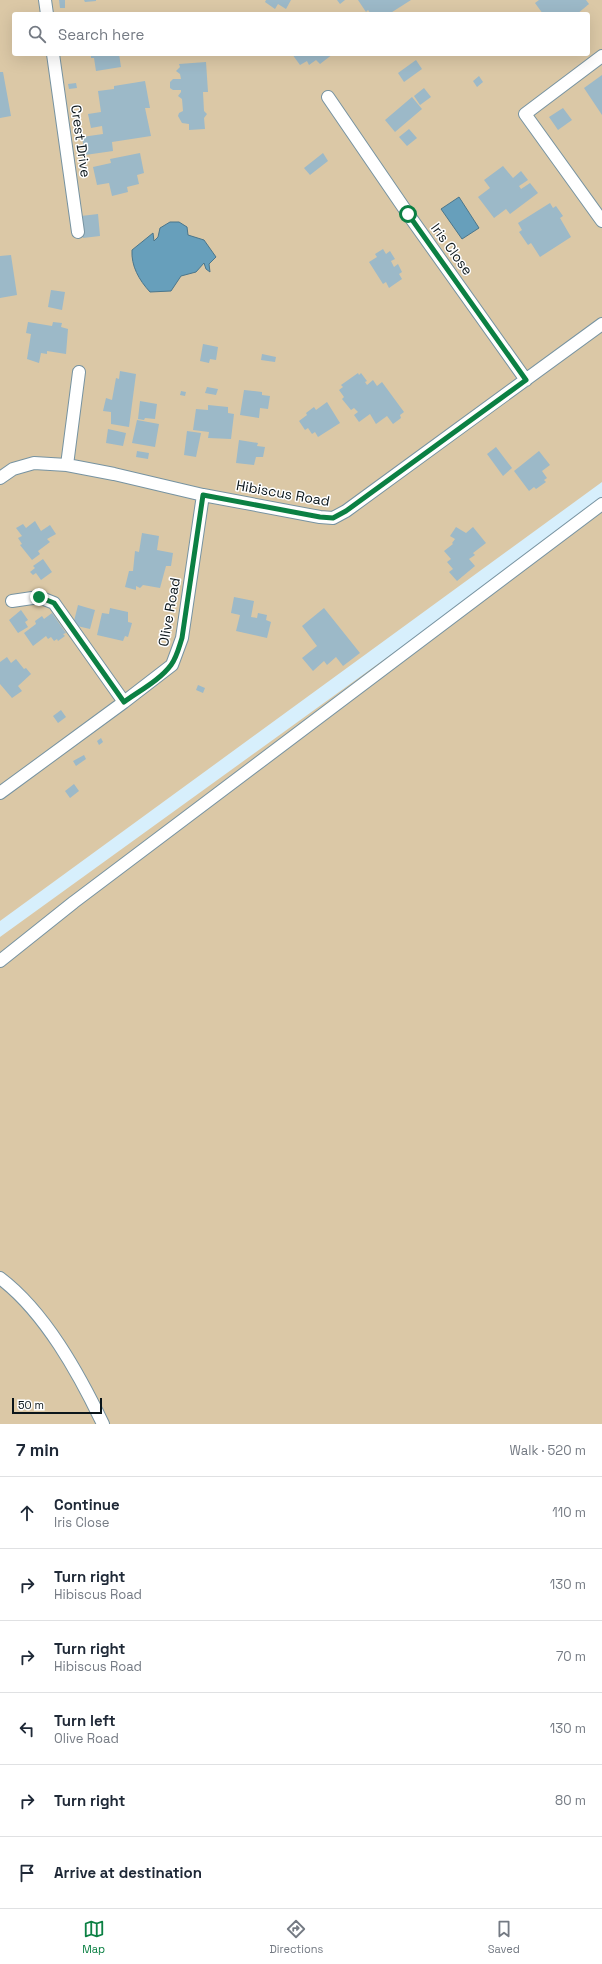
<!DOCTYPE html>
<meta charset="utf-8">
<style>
:root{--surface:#fff;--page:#f6f6f7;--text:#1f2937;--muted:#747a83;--line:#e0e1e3;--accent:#0b8043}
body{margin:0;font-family:"Space Grotesk",sans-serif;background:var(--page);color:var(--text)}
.scale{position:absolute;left:12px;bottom:10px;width:90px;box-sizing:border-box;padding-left:4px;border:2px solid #0a151a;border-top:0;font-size:11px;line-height:14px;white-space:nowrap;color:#0a151a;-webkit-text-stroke:3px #fff;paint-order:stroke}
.stop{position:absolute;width:12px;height:12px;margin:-9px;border:3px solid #0b8043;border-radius:50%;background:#fff}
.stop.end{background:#0b8043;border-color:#fff;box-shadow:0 1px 4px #0008}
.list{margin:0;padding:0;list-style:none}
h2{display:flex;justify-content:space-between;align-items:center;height:52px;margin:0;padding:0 16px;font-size:17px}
h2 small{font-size:13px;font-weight:400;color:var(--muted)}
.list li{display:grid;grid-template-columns:26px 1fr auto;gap:12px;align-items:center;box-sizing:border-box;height:72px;padding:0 16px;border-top:1px solid var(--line)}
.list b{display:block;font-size:15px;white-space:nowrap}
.list p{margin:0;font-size:13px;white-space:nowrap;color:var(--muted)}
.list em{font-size:13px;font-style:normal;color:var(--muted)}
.icon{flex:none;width:22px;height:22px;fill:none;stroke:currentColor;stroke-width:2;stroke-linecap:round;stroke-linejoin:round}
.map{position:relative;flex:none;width:602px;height:1424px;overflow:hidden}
.search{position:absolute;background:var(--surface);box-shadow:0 4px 16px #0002;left:12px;right:12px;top:12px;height:44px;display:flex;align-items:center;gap:10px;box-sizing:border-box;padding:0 14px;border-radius:4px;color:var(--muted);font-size:15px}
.sheet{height:484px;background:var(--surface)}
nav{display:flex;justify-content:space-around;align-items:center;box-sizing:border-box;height:56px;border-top:1px solid var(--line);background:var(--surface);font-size:11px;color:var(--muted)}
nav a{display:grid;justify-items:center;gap:2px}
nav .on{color:var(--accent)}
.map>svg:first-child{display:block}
.green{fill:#dbc8a6;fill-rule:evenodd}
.water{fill:#679fbb;stroke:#4b768b}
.building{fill:#9cb9c8}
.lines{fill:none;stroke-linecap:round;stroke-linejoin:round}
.minor-casing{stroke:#7793a1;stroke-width:14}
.minor{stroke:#fff;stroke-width:12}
.route{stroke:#0b8043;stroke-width:5}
.labels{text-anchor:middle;stroke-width:3;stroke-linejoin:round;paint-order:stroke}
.street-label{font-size:14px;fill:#0a151a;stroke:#fff}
</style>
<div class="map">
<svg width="602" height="1424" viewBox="0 0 602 1424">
<rect width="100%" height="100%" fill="#d7effc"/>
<path class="green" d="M 0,0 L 602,0 L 602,482 L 0,921 ZM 14,14 L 588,14 L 588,54 L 14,54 Z
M 602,502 L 602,1424 L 0,1424 L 0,937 Z"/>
<path class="water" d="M 459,197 L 479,228 L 462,239 L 441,209 Z
M 170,222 L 179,222 L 187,227 L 188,235 L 204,240 L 216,257 L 209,264 L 210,272 L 206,269 L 204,263 L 196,272 L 181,276 L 171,291 L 150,292 C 139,280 131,266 132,250 L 153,233 L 154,241 L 158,237 L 160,228 Z"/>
<path class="building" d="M 59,0 L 65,0 L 65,8 L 60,8 Z
M 84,0 L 96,0 L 96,1 L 85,2 Z
M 266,0 L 291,0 L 286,9 L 278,4 L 275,9 L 265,2 Z
M 337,0 L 345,0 L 340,4 Z
M 358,0 L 411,0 L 389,14 L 371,14 L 368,10 L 366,12 Z
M 539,0 L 586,0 L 589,4 L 577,14 L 543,14 L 535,3 Z
M 91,54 L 119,54 L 121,67 L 96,71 L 94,58 L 91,58 Z
M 292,54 L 333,54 L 320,64 L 316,60 L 309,65 L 307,61 L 300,65 Z
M 416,60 L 422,69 L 404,82 L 398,73 Z
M 206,62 L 208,92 L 203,92 L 204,111 L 207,114 L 204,118 L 205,129 L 189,130 L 189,124 L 182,123 L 178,116 L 179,113 L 183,111 L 182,99 L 178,96 L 181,92 L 181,90 L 173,90 L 170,88 L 170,82 L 173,79 L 181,79 L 180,74 L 176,71 L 180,67 L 179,64 Z
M 0,72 L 3,72 L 11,116 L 0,118 Z
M 602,75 L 602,115 L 584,88 Z
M 479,76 L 483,82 L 477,87 L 473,81 Z
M 145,81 L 150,108 L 145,108 L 151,136 L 112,142 L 113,151 L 85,155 L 82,137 L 103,134 L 102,126 L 91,128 L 88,114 L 101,112 L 98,91 L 114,89 L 114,86 Z
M 76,83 L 77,88 L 69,89 L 68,84 Z
M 424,88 L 431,97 L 420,105 L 414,96 Z
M 412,97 L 422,109 L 395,132 L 385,120 Z
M 563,108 L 572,120 L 558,130 L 549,117 Z
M 409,129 L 417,138 L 407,146 L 399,137 Z
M 140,153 L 144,173 L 137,175 L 139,184 L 127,187 L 128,192 L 112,196 L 109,183 L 97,185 L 93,167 L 111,163 L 110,159 Z
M 323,153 L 328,161 L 310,175 L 304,168 Z
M 503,166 L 513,178 L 521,171 L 528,180 L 519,186 L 521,189 L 530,183 L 538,193 L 510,214 L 506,209 L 494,218 L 478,197 L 490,188 L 484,180 Z
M 550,203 L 553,208 L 556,206 L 563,216 L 560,218 L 571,237 L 540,257 L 531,243 L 528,245 L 519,232 L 522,230 L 518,223 Z
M 98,214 L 100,236 L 83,238 L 81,216 Z
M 383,249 L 386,254 L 390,251 L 395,259 L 391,261 L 394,267 L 398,264 L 402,272 L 399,274 L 402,279 L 389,288 L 386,282 L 383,284 L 369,262 L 377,257 L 375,254 Z
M 11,255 L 17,295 L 0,298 L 0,256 Z
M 51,290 L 65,292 L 62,310 L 48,307 Z
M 28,322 L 52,326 L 53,322 L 62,323 L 61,327 L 68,329 L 66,354 L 47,351 L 47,354 L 41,353 L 39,363 L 27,359 L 31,334 L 26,333 Z
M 203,344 L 218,347 L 216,360 L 210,359 L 209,363 L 200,361 Z
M 262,354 L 276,357 L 275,362 L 261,360 Z
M 120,371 L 136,374 L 129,427 L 111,424 L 111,412 L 103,411 L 106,398 L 112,400 L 116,378 L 119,379 Z
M 358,373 L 359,375 L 361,373 L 367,381 L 365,382 L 367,385 L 373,380 L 377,386 L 382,382 L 404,412 L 400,415 L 401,418 L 393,424 L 387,416 L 376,424 L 370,414 L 359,422 L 354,415 L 358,412 L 354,408 L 351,410 L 342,399 L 344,397 L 339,390 L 343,387 L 341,385 Z
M 207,387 L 218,389 L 216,395 L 205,393 Z
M 244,390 L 262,392 L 262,395 L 270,396 L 268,409 L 260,408 L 259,418 L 240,415 Z
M 181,391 L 186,392 L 185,396 L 180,395 Z
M 140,401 L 157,404 L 155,419 L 145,418 L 144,420 L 138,419 Z
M 327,402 L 340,423 L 318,437 L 315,432 L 312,434 L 308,428 L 305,430 L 299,421 L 307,415 L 306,413 L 314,407 L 316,410 Z
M 208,405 L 228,407 L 228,413 L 234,414 L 231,439 L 208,438 L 209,432 L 193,430 L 196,409 L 208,410 Z
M 137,420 L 159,424 L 155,447 L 132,443 Z
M 108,429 L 126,433 L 123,446 L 106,443 Z
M 187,431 L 201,433 L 196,457 L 184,455 Z
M 239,440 L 258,443 L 257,446 L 265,447 L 263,457 L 256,457 L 254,465 L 236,463 Z
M 496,447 L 512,468 L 503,476 L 487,454 Z
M 137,451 L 149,453 L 148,459 L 136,457 Z
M 539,451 L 550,465 L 542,471 L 547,478 L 544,480 L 546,482 L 536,489 L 534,487 L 529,491 L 514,471 Z
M 35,521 L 41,531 L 50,525 L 56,534 L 47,539 L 50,542 L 38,551 L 40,554 L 32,560 L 20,545 L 22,544 L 18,538 L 22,536 L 16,528 L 23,524 L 26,528 Z
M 456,527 L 466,533 L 473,527 L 486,543 L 473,553 L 475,555 L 469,559 L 475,566 L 457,581 L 449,572 L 453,569 L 447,562 L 451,559 L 444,551 L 453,544 L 452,543 L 455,539 L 450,536 Z
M 142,533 L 159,536 L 157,550 L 173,553 L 171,566 L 166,566 L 160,588 L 143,585 L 140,588 L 136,586 L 136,590 L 125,587 L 129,571 L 133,571 L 135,551 L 139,552 Z
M 43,559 L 52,572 L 41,580 L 36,573 L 33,575 L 30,572 L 35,568 L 33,566 Z
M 234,597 L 254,601 L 251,617 L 257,618 L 258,613 L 267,615 L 266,620 L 271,622 L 267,638 L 236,631 L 240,615 L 231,613 Z
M 78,605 L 95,610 L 90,629 L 73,625 Z
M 110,608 L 128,612 L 128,622 L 132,623 L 128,637 L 125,636 L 123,641 L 97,635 L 102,613 L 109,614 Z
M 324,608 L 360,653 L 343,666 L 336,657 L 327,665 L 324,661 L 313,671 L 302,658 L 317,646 L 302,626 Z
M 21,610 L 28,620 L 25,622 L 28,627 L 18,633 L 9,620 Z
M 52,613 L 66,633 L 63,634 L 65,636 L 58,641 L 57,639 L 54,641 L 51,637 L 48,639 L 46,636 L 33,646 L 24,633 L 36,624 L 35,621 L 42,616 L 44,619 Z
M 7,657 L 11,663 L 16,659 L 24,669 L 26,668 L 31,674 L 18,686 L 22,691 L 12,698 L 0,684 L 0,662 Z
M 198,685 L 205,688 L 203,693 L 196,690 Z
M 61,710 L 66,717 L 58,723 L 53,716 Z
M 101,738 L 103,742 L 99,745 L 97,741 Z
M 84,755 L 86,759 L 76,766 L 73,761 Z
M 74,784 L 79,791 L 70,798 L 65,791 Z"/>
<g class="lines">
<defs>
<path id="minor" d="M 45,0 L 47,14
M 53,54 L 78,232
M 602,56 L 525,114 L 602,221
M 328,97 L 408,214 L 526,380
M 67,465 L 79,372
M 0,478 L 13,469 L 34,463 L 67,465 L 114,474 L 203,495 L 320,517 L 333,518 L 346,511 L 602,324
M 12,601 L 39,597 L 54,603 L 124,702
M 0,793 L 124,702 L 172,665 L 182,638 L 203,495
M 0,961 L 74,902 L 602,504
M 0,1278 C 45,1312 79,1374 103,1424"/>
</defs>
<use href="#minor" class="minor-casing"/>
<use href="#minor" class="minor"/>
</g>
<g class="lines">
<path class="route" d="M 39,597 L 54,603 L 124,702 C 139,691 160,680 171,665 C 177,657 179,647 182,638 L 203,495 L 320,517 L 333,518 L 346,511 L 526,380 L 408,214"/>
</g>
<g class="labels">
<g class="street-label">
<text transform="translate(81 141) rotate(82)" y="5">Crest Drive</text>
<text transform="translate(452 249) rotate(54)" y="5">Iris Close</text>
<text transform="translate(283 493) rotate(10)" y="5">Hibiscus Road</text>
<text transform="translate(169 612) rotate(-80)" y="5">Olive Road</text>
</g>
</g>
</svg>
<div class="scale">50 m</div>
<div class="stop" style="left:408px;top:214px"></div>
<div class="stop end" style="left:39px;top:597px"></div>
<div class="search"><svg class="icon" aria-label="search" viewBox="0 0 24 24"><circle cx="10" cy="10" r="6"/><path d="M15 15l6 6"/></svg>Search here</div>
</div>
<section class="sheet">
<h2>7 min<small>Walk · 520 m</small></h2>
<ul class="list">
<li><svg class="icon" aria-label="ahead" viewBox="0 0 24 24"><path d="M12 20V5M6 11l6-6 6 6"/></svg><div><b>Continue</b><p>Iris Close</p></div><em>110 m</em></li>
<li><svg class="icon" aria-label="right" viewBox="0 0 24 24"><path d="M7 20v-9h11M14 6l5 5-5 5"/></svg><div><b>Turn right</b><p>Hibiscus Road</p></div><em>130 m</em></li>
<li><svg class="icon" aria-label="right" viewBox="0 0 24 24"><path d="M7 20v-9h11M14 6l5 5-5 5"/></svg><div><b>Turn right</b><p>Hibiscus Road</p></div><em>70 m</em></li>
<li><svg class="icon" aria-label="left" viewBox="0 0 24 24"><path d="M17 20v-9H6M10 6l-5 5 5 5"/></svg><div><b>Turn left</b><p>Olive Road</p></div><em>130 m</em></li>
<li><svg class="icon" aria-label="right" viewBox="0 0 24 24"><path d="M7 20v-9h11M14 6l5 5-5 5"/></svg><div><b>Turn right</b></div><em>80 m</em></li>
<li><svg class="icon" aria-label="arrive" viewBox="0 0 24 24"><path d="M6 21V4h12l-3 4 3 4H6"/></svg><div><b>Arrive at destination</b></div></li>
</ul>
</section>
<nav>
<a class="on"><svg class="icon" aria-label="map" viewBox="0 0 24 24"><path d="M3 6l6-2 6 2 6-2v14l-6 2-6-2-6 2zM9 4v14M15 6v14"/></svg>Map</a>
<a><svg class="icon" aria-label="directions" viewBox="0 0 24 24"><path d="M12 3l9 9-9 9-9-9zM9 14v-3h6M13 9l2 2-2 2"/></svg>Directions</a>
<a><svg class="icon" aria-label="saved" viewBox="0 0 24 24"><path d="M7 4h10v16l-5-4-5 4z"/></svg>Saved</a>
</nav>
